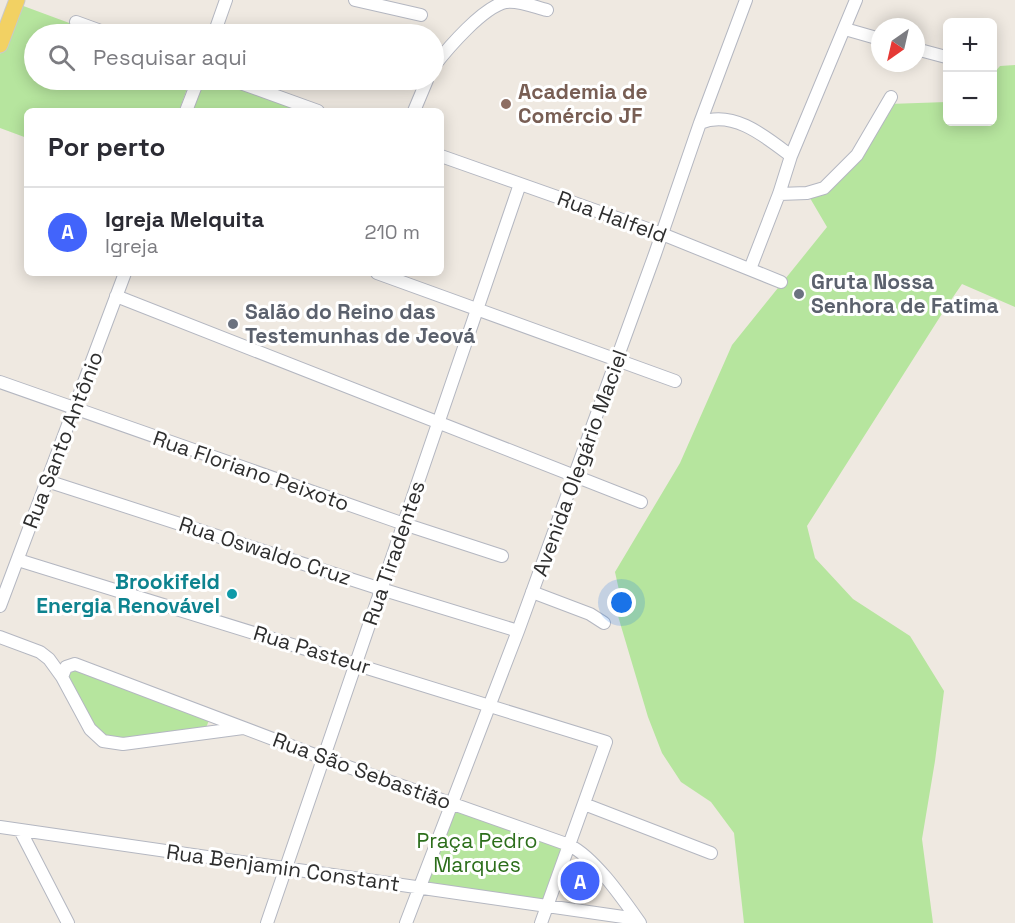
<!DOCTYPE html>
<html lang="pt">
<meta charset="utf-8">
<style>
:root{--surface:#fff;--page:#f7f7f7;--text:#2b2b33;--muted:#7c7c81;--line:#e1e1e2;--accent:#4264fb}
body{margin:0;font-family:"Space Grotesk",sans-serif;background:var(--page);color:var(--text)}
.controls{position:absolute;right:18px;top:18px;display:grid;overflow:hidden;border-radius:9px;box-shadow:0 3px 15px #0003}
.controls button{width:54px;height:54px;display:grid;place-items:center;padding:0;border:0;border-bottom:2px solid var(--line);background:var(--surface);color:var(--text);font:30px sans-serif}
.compass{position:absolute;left:871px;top:18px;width:54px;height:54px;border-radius:50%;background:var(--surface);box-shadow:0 3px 15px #0003;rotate:214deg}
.you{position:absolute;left:622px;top:603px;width:21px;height:21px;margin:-15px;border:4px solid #fff;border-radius:50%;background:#1a73e8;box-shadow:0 0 0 9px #1a73e833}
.badge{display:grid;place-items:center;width:39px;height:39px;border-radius:50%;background:var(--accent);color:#fff;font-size:20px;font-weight:700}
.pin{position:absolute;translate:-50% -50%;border:3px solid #fff;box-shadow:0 2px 6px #0006}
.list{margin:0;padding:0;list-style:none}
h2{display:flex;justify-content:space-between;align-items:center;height:78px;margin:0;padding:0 24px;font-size:26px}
h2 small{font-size:20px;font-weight:400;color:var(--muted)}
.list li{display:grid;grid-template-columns:39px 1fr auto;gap:18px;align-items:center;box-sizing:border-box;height:90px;padding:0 24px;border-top:2px solid var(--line)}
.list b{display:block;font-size:22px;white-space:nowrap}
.list p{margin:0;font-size:20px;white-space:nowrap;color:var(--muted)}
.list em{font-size:20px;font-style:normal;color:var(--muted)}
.icon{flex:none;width:33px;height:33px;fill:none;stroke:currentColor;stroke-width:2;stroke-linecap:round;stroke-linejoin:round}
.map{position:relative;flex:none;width:1015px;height:923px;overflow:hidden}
.search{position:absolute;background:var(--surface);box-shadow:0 3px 15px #0003;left:24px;top:24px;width:420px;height:66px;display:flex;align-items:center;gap:15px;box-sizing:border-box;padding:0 21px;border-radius:33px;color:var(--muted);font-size:22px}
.panel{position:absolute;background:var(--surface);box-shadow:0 3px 15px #0003;left:24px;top:108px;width:420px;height:168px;border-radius:9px}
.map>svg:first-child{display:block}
.green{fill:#b6e59e}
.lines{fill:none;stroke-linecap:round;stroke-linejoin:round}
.minor-casing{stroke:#b4b7c1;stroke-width:14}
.major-casing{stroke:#c9c9c9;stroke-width:17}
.minor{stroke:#fff;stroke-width:12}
.major{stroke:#f2d163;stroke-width:15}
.education-dot{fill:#8d6e63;stroke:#fff;stroke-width:2}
.worship-dot{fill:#6b7280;stroke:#fff;stroke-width:2}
.culture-dot{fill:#0f9aa8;stroke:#fff;stroke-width:2}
.labels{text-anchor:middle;stroke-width:6;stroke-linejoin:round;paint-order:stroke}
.education-label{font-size:21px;font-weight:bold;fill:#785e54;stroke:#fff;text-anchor:start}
.street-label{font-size:21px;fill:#2e2e2e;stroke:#fff}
.worship-label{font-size:21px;font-weight:bold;fill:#5b616d;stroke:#fff;text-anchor:start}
.culture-label{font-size:21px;font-weight:bold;fill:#0d838f;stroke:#fff;text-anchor:end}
.park-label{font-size:21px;fill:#2c6e1b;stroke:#fff}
</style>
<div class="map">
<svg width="1015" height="923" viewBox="0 0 1015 923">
<rect width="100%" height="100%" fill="#efe9e1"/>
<path class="green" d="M 18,4 L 99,34 L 34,34 L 34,80 L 190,80 L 179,111 L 27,111 L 27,138 L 0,128 L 0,54 Z
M 1015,65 L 1015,307 L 962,284 L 951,300 L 952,302 L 945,309 L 807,526 L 815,558 L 853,599 L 910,636 L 944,691 L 935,761 L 922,839 L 933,923 L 744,923 L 734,833 L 711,802 L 681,782 L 662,753 L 648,717 L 618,616 L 622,604 L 615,572 L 680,463 L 732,345 L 827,227 L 807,193 L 853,166 L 889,104 L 947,102 L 948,122 L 992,122 L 993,74 L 1000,66 Z
M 203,80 L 226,80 L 294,104 L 292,111 L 192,111 Z
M 74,668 L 209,720 L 206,728 L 113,742 L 91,728 L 69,676 Z
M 455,807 L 566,846 L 544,904 L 427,882 Z"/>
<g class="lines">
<defs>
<path id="minor" d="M 355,0 L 421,15
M 76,22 L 109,34
M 845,29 L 880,39
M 214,34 L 226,0
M 916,49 L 946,57
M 434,66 C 448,48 483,7 506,2 C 518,0 535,7 547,10
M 232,80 L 318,111
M 186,111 L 198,80
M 414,111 L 427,80
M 700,123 C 733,109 766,137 791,156
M 441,156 L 662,234 L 781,282
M 779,194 L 807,193 L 824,188 L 857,155 L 891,97
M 750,269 L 779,194 L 791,156 L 856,0
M 377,273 L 675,381
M 116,296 L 641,502
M 0,382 L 404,524 L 502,556
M 47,481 L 381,589 L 518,631
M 18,560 L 606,742 L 541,923
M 532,592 L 590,614 L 604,623
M 0,606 L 125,273
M 0,637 L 40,652 L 49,659 L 62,677 L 90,729 L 103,741 L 123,744 L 243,728
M 62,677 L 66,667 L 75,664 L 323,758 L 569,845 C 595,858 623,899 640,923
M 584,804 L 711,853
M 0,827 L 637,919
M 20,830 L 68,923
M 267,923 L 520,184
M 406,923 L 518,631 L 655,254 L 700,123 L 746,0"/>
<path id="major" d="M 0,45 L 17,0"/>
</defs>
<use href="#minor" class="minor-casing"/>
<use href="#major" class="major-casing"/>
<use href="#minor" class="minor"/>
<use href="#major" class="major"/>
</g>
<circle class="education-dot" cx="506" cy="104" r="6"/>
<g class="worship-dot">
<circle cx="799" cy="294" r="6"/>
<circle cx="233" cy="324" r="6"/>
</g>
<circle class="culture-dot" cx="232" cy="594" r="6"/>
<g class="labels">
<g class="education-label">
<text x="518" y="99">Academia de<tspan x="518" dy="24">Comércio JF</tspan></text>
</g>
<g class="street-label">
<text transform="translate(612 217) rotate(20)" y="7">Rua Halfeld</text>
<text transform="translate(63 440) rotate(-69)" y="7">Rua Santo Antônio</text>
<text transform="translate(580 463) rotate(-70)" y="7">Avenida Olegário Maciel</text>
<text transform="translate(251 471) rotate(19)" y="7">Rua Floriano Peixoto</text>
<text transform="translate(265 551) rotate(18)" y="7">Rua Oswaldo Cruz</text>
<text transform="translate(394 553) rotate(-71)" y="7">Rua Tiradentes</text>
<text transform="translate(312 650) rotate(17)" y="7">Rua Pasteur</text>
<text transform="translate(362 771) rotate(20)" y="7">Rua São Sebastião</text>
<text transform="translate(283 868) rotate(8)" y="7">Rua Benjamin Constant</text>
</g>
<g class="worship-label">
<text x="811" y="289">Gruta Nossa<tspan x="811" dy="24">Senhora de Fatima</tspan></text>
<text x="245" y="319">Salão do Reino das<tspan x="245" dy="24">Testemunhas de Jeová</tspan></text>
</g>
<g class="culture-label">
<text x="220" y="589">Brookifeld<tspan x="220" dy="24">Energia Renovável</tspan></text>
</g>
<g class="park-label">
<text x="477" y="848">Praça Pedro<tspan x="477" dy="24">Marques</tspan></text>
</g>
</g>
</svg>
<div class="controls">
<button>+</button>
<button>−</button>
</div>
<svg class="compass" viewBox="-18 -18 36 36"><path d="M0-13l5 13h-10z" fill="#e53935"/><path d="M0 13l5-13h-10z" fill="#7c7c81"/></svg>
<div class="you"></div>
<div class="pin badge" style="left:580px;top:881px">A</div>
<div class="search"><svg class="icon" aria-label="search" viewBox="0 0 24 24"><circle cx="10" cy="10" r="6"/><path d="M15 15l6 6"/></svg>Pesquisar aqui</div>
<section class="panel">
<h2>Por perto<small></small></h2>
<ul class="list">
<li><span class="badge">A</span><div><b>Igreja Melquita</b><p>Igreja</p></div><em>210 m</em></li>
</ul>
</section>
</div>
